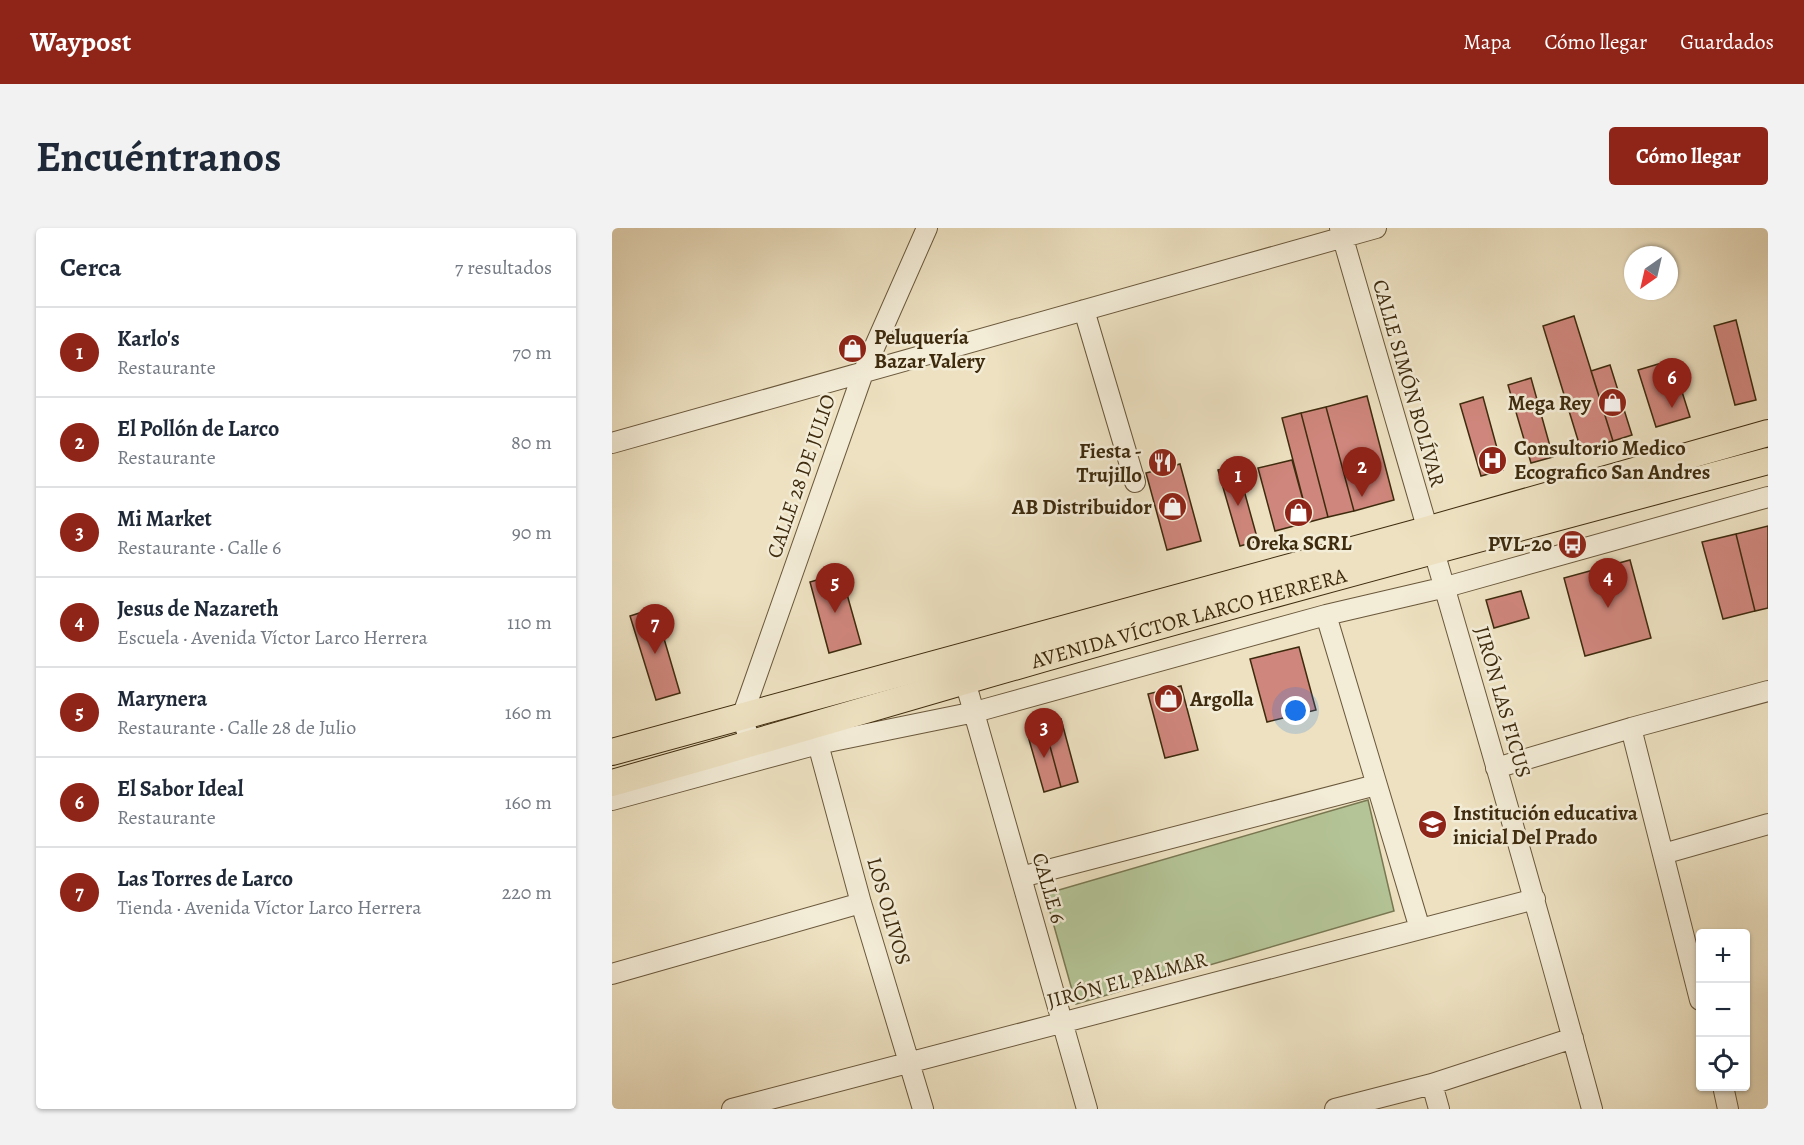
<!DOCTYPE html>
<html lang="es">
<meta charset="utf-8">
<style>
:root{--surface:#fff;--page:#f2f2f3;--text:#1f2937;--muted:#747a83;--line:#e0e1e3;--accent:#8f2418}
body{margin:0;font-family:Alegreya,serif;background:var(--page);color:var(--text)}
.controls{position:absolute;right:18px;bottom:18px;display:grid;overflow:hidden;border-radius:6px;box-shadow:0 2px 4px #0004}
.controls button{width:54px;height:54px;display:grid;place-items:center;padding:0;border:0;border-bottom:2px solid var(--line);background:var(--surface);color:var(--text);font:30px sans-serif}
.compass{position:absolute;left:1012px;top:18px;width:54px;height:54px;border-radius:50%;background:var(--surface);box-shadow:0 2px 4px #0004;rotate:214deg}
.you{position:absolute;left:684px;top:483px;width:21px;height:21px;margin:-15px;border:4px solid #fff;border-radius:50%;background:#1a73e8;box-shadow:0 0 0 9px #1a73e833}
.badge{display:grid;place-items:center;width:39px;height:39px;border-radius:50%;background:var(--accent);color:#fff;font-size:20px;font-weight:700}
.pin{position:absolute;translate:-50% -50px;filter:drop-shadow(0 2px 3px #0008)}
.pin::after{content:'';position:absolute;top:32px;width:21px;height:18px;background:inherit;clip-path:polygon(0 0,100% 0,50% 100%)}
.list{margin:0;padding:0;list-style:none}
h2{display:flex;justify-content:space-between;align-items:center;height:78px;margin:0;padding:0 24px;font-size:26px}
h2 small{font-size:20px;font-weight:400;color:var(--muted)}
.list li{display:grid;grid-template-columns:39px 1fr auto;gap:18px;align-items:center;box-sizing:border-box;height:90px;padding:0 24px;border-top:2px solid var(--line)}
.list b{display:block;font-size:22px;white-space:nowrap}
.list p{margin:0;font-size:20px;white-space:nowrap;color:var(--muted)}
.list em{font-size:20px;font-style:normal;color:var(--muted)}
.icon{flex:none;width:33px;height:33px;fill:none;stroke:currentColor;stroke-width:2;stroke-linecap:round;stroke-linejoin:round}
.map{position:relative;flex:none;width:1156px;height:881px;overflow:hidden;border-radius:6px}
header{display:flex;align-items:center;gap:36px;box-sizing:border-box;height:84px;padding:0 30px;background:var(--accent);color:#fff}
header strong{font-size:28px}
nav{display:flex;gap:33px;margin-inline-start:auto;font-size:21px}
.intro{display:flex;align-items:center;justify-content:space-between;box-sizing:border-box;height:144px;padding:0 36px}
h1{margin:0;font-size:42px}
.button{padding:15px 27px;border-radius:6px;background:var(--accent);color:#fff;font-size:21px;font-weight:700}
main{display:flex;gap:36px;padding:0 36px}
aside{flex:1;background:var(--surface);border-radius:6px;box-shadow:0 2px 4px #0004}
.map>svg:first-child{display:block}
.green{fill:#b4c496;stroke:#797852;stroke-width:1.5}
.building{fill:#cf867c;stroke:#3e2b0e;stroke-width:1.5}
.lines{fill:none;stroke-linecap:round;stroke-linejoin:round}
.minor-casing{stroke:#6a583b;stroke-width:22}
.major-casing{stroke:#3e2b0e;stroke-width:28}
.minor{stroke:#f3ecd7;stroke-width:20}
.major{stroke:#ede1c1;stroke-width:26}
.labels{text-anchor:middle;stroke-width:5;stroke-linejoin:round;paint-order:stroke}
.poi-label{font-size:21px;font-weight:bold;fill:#3e2b0e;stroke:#f3ecd7;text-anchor:start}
.street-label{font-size:21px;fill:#3e2b0e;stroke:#f3ecd7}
</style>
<header>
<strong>Waypost</strong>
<nav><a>Mapa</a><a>Cómo llegar</a><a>Guardados</a></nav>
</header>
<div class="intro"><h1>Encuéntranos</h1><a class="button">Cómo llegar</a></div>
<main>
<aside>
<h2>Cerca<small>7 resultados</small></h2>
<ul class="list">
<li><span class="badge">1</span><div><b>Karlo's</b><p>Restaurante</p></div><em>70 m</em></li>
<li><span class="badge">2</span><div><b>El Pollón de Larco</b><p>Restaurante</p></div><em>80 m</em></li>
<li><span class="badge">3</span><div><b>Mi Market</b><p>Restaurante · Calle 6</p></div><em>90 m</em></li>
<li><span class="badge">4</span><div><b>Jesus de Nazareth</b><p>Escuela · Avenida Víctor Larco Herrera</p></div><em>110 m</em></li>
<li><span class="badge">5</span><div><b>Marynera</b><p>Restaurante · Calle 28 de Julio</p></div><em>160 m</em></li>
<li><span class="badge">6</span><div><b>El Sabor Ideal</b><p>Restaurante</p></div><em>160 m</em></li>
<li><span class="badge">7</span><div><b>Las Torres de Larco</b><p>Tienda · Avenida Víctor Larco Herrera</p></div><em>220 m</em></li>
</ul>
</aside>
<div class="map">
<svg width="1156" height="881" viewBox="0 0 1156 881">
<rect width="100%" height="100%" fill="#ede1c1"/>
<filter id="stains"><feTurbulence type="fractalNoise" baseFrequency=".00333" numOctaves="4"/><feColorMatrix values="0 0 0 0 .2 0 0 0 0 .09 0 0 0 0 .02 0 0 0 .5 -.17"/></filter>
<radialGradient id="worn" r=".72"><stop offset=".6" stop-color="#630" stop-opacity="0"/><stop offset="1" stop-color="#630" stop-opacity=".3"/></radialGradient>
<path class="green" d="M 756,572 L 782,683 L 464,776 L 433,666 Z"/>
<path class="building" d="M 962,88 L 1001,213 L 969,222 L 931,98 Z
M 1124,92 L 1144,172 L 1123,177 L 1102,98 Z
M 1060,132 L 1078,189 L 1044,199 L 1026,142 Z
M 998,137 L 1020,207 L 1001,213 L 979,143 Z
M 919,150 L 941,229 L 919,235 L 896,157 Z
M 755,168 L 782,272 L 742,283 L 714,179 Z
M 871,169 L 891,242 L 869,248 L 848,176 Z
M 714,179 L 742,283 L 716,289 L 689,185 Z
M 689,185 L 716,289 L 697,294 L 670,190 Z
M 680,232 L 697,294 L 663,303 L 646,240 Z
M 568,236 L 589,313 L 555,322 L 534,245 Z
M 625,237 L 646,313 L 628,318 L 606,242 Z
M 1156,298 L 1156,380 L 1143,383 L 1124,306 Z
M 1124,306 L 1143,383 L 1111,391 L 1090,314 Z
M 1018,332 L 1039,410 L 973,428 L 952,350 Z
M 229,345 L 249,416 L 217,425 L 198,354 Z
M 909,363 L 917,390 L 882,400 L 874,372 Z
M 43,380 L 68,465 L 44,472 L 18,388 Z
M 687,419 L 704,482 L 655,494 L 638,431 Z
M 569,458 L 586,522 L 553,530 L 536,466 Z
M 449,491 L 466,554 L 449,559 L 432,496 Z
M 432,496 L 449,559 L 432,564 L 414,501 Z"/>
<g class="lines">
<defs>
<path id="minor" d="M 728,0 C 813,294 900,586 980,881
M 472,82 L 523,254
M 0,215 L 764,0
M 714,387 L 808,701
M 353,453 L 475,881
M 1019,500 L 1088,772
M 200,504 L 206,516 L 249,675 L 311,881
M 139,516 L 130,489 L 251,145 L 315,0
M 884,540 L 1019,500 L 1156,463
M 0,572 L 206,516 L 363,484 L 714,387 L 834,359 L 1156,269
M 1051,626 L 1156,596
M 409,649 L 764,557
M 0,746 L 249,675
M 820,856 L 827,881
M 1111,858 L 1116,881
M 120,881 L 923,671
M 723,881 L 820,856 L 961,810"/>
<g id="major">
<path d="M 0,524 L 814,302 L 1156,205"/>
<path id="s1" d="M 0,555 C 118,522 236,487 353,453 C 620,376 888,305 1156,233"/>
</g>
</defs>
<use href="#minor" class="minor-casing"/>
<use href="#major" class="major-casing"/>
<use href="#minor" class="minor"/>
<use href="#major" class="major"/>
</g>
<defs>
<symbol id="shop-disc" viewBox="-11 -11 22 22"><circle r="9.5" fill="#8f2418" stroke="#f3ecd7"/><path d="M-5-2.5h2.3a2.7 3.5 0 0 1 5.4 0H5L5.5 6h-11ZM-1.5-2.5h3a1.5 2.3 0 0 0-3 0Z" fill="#fff"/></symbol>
<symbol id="hospital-disc" viewBox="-11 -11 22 22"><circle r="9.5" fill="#8f2418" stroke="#f3ecd7"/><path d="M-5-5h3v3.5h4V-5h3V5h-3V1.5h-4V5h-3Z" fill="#fff"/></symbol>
<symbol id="restaurant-disc" viewBox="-11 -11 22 22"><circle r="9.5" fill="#8f2418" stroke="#f3ecd7"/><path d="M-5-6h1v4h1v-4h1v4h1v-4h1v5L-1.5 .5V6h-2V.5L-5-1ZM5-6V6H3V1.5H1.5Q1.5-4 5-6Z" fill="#fff"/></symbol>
<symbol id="bus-disc" viewBox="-11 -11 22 22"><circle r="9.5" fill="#8f2418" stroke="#f3ecd7"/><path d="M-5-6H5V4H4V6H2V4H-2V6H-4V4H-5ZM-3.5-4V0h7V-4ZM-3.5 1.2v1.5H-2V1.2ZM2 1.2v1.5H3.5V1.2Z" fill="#fff"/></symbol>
<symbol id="school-disc" viewBox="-11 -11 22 22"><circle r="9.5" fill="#8f2418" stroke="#f3ecd7"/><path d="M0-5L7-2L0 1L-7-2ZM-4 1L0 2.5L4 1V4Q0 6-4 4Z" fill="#fff"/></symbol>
</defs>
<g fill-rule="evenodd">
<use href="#shop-disc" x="224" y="104" width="33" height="33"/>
<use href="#shop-disc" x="984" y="158" width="33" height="33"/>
<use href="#hospital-disc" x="864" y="216" width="33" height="33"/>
<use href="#restaurant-disc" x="534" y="218" width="33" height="33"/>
<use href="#shop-disc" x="544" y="262" width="33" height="33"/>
<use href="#shop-disc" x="670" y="268" width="33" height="33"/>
<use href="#bus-disc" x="944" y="300" width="33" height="33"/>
<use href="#shop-disc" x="540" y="454" width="33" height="33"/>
<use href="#school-disc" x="804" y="580" width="33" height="33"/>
</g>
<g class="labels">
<g class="poi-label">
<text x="262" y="116">Peluquería<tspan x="262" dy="24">Bazar Valery</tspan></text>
<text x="979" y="182" text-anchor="end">Mega Rey</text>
<text x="902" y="227">Consultorio Medico<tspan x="902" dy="24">Ecografico San Andres</tspan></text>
<text x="530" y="230" text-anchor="end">Fiesta -<tspan x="530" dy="24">Trujillo</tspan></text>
<text x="540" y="286" text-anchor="end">AB Distribuidor</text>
<text x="687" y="322" text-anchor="middle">Oreka SCRL</text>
<text x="940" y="323" text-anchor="end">PVL-20</text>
<text x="578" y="478">Argolla</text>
<text x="841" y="592">Institución educativa<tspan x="841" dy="24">inicial Del Prado</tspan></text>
</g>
<g class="street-label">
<text transform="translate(797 155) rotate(74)" y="7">CALLE SIMÓN BOLÍVAR</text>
<text transform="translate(189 248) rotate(-71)" y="7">CALLE 28 DE JULIO</text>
<text dy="7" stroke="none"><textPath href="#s1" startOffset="600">AVENIDA VÍCTOR LARCO HERRERA</textPath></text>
<text transform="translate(891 474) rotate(74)" y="7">JIRÓN LAS FICUS</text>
<text transform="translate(437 660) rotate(74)" y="7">CALLE 6</text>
<text transform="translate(277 683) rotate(74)" y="7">LOS OLIVOS</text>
<text transform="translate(515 752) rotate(-15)" y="7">JIRÓN EL PALMAR</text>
</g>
</g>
<rect width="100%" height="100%" filter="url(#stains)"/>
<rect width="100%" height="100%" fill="url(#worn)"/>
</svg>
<div class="controls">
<button>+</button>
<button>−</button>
<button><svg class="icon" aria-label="locate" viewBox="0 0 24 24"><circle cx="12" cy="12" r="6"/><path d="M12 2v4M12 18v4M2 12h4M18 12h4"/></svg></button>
</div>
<svg class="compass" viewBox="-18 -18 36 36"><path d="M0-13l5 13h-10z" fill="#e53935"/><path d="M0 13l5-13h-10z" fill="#747a83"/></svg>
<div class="you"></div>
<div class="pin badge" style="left:626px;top:278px">1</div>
<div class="pin badge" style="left:750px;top:269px">2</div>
<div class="pin badge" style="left:432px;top:530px">3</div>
<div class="pin badge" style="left:996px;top:380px">4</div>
<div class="pin badge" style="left:223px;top:385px">5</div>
<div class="pin badge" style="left:1060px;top:180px">6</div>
<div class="pin badge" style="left:43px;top:426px">7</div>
</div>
</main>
